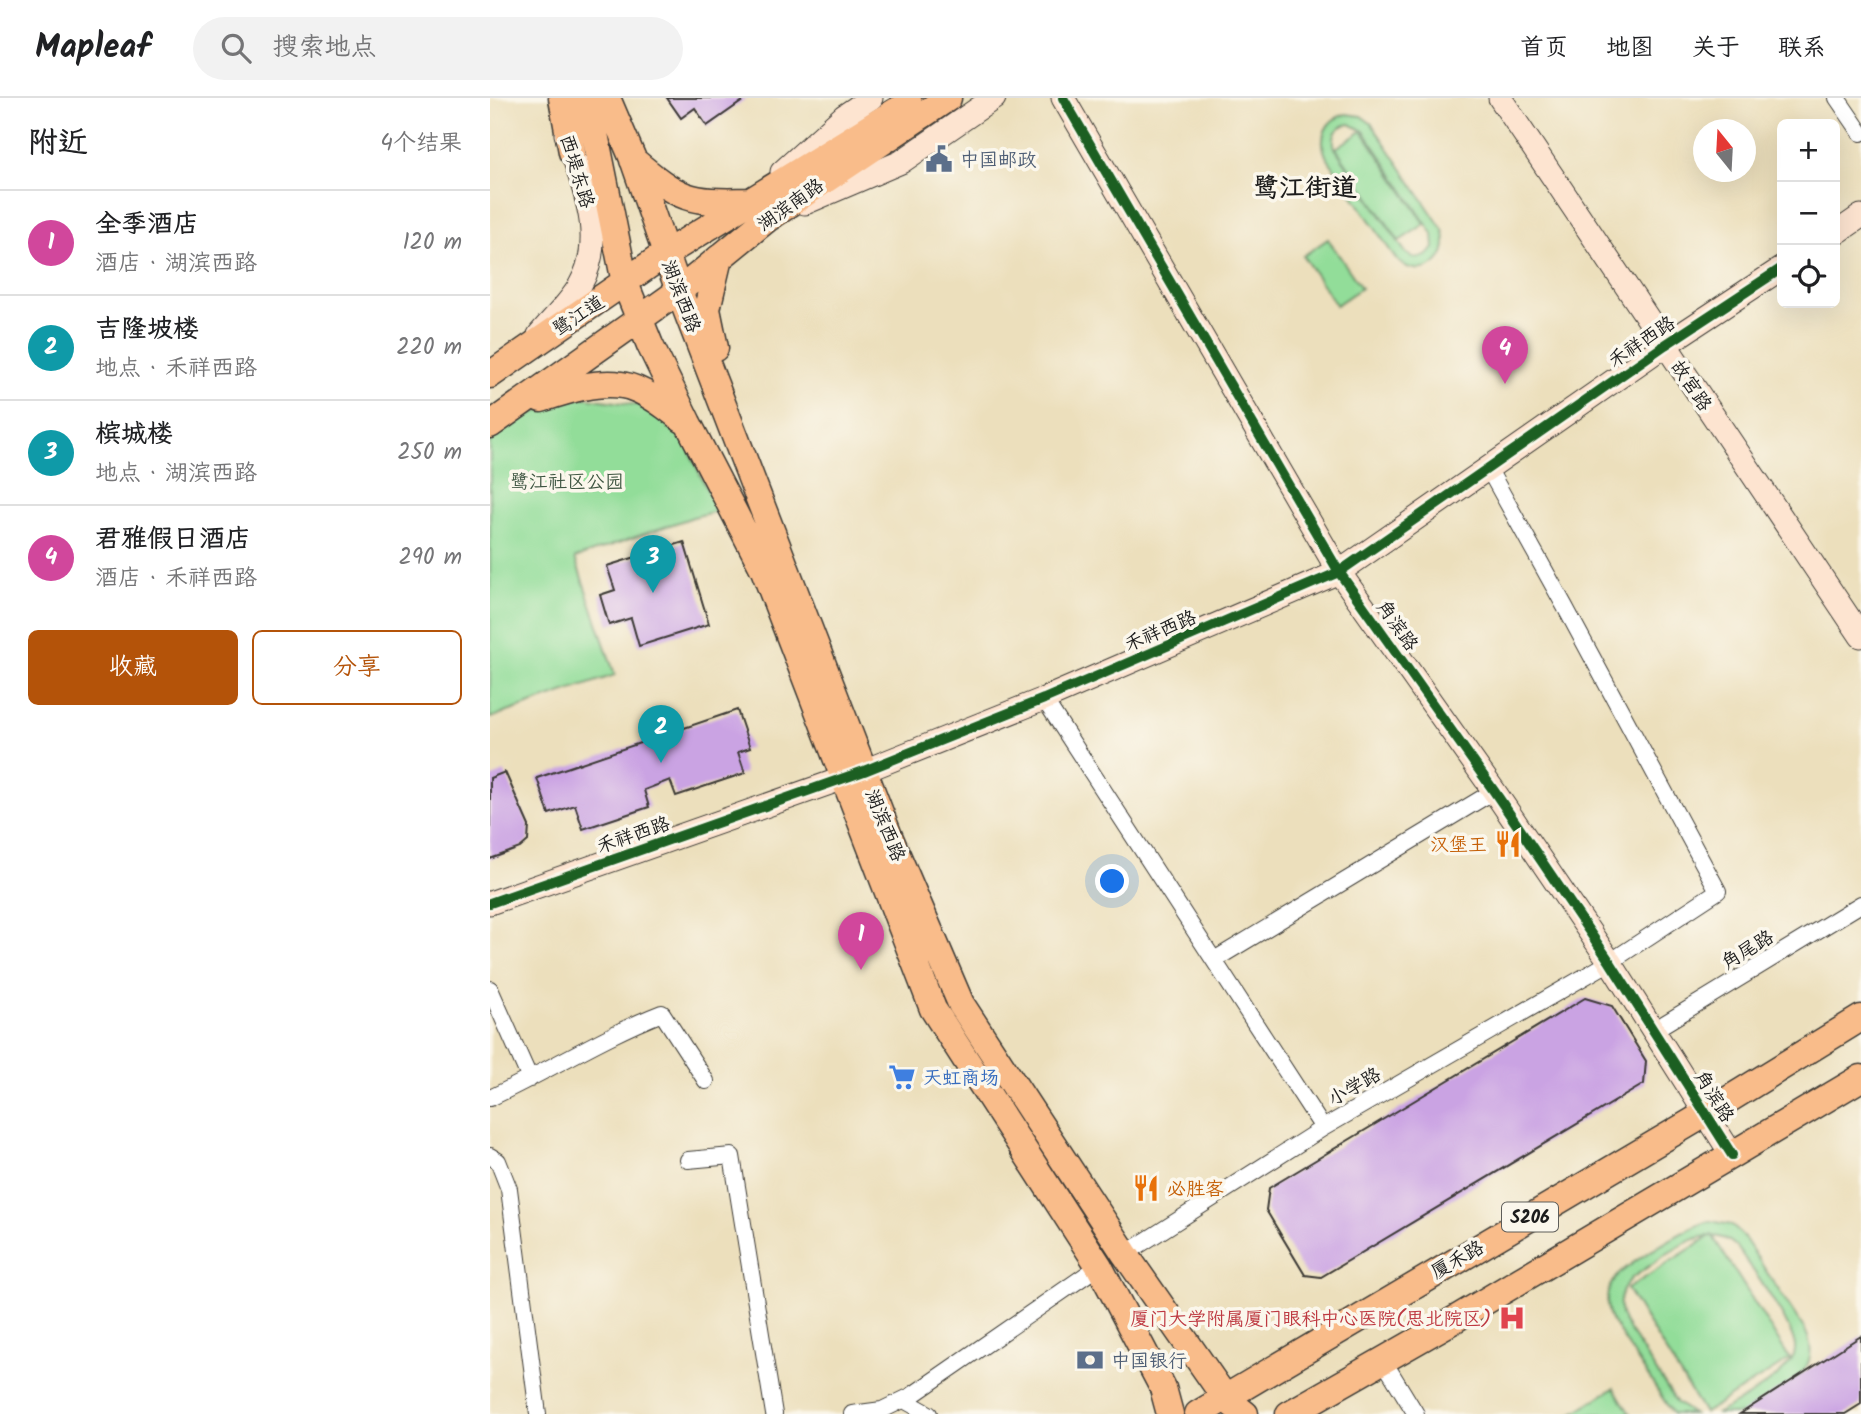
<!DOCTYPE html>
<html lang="zh">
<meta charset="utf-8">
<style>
:root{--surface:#fff;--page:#f2f2f2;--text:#202124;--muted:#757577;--line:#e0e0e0;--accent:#b45309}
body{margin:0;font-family:Kalam,"LXGW WenKai TC",sans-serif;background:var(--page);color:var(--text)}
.controls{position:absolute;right:21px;top:21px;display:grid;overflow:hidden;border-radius:10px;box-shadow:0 7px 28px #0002}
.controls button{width:63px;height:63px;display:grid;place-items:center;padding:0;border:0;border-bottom:2px solid var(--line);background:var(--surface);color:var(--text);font:35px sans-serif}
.compass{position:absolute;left:1203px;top:21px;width:63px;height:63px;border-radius:50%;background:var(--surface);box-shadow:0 7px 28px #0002;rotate:342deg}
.you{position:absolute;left:623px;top:784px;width:24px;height:24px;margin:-18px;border:5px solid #fff;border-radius:50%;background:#1a73e8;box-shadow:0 0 0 10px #1a73e833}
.badge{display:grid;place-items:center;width:46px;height:46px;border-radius:50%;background:var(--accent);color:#fff;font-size:23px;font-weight:700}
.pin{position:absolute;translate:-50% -58px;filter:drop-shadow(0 2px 4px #0008)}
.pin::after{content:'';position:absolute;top:37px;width:24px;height:21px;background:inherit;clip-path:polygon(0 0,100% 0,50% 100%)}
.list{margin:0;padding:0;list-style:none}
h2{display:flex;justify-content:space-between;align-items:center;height:91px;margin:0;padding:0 28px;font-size:30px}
h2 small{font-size:23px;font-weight:400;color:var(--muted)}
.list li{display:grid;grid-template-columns:46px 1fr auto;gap:21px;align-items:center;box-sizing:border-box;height:105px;padding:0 28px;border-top:2px solid var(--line)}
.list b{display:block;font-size:26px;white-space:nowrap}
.list p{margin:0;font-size:23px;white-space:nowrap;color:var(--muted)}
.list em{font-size:23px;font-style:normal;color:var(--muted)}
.actions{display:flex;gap:14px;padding:21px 28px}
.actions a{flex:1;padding:16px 0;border:2px solid var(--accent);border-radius:10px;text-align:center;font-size:24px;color:var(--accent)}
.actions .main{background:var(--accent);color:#fff}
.icon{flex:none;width:38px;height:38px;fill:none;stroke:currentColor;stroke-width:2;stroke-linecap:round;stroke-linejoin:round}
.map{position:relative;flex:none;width:1371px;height:1316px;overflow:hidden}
header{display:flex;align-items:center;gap:42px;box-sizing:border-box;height:98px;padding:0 35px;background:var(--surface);border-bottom:2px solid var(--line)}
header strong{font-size:33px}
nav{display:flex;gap:38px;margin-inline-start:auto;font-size:24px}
.search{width:490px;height:63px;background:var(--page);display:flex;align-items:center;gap:18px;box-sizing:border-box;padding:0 24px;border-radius:38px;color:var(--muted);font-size:26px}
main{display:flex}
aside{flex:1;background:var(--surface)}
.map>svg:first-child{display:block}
.green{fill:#92dd99;stroke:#577c5a;stroke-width:2;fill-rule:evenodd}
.building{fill:#caa3e3}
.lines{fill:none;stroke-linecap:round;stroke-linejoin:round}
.street-casing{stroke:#3b3934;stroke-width:18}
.secondary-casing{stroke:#3b3934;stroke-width:25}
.primary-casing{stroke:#3b3934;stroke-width:29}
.street{stroke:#fff;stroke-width:16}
.secondary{stroke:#fde4d0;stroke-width:23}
.primary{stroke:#f9bc8a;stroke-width:26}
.cycleway-casing{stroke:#fbf7ec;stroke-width:15}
.cycleway{stroke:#1b5e20;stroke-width:10}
.labels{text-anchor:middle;stroke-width:7;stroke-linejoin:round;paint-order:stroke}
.shield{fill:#fbf7ec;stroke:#5f5e5a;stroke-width:2}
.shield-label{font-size:18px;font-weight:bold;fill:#1c1c1c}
.service-label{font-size:19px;fill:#4e5e75;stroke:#fbf7ec;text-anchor:start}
.street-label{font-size:19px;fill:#1c1c1c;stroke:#fbf7ec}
.park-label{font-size:19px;fill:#3f5642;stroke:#fbf7ec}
.food-label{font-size:19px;fill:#c56008;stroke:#fbf7ec;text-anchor:end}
.shop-label{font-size:19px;fill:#366cbe;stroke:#fbf7ec;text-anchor:start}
.health-label{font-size:19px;fill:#be3a42;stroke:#fbf7ec;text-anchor:end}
.district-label{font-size:26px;font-weight:bold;fill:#1c1c1c;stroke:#fbf7ec}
</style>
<header>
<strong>Mapleaf</strong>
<div class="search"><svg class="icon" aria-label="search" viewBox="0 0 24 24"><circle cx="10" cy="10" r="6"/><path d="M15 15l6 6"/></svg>搜索地点</div>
<nav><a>首页</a><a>地图</a><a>关于</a><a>联系</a></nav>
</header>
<main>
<aside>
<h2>附近<small>4个结果</small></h2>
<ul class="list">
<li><span class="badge" style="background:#d1479c">1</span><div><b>全季酒店</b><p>酒店 · 湖滨西路</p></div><em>120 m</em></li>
<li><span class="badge" style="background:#0f9aa8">2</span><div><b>吉隆坡楼</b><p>地点 · 禾祥西路</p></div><em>220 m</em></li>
<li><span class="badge" style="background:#0f9aa8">3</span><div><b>槟城楼</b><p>地点 · 湖滨西路</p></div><em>250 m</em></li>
<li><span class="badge" style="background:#d1479c">4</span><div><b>君雅假日酒店</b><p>酒店 · 禾祥西路</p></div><em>290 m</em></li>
</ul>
<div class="actions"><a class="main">收藏</a><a>分享</a></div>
</aside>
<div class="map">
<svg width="1371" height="1316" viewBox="0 0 1371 1316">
<rect width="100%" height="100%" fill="#fbf7ec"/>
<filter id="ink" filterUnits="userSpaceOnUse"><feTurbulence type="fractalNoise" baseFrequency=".0143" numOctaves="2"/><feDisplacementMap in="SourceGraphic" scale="14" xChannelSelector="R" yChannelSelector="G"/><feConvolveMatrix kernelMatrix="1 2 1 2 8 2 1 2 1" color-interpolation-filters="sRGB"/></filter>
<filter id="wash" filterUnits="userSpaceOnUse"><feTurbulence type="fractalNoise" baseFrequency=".00686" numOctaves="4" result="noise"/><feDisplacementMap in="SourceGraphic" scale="28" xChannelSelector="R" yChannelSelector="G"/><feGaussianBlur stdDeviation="1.57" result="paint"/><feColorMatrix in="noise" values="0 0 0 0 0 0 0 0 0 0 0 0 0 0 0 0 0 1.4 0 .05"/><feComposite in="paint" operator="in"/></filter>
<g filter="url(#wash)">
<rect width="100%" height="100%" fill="#ecdfbc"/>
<path class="green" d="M 856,16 L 871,18 L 882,26 L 953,132 C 964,164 930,185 906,161 L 836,58 C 828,39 836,21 856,16 ZM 860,26 L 874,33 L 943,136 L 944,150 C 937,161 926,163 916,155 L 845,50 C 841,37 847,28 860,26 Z
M 872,33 L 935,126 L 909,143 L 846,50 Z
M 838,141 L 871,190 L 846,207 L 813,158 Z
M 91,299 L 153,308 L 194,341 L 227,413 L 203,419 L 85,460 L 125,577 L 0,620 L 0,341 L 33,318 Z
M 1221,1123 L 1241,1127 L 1253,1138 L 1315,1232 C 1333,1269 1304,1283 1277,1300 C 1270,1305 1261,1313 1253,1316 C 1246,1316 1234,1316 1225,1316 C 1246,1306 1301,1277 1305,1253 C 1308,1232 1261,1170 1247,1149 C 1216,1118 1172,1161 1143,1179 C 1129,1192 1126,1207 1134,1224 L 1187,1305 L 1203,1316 L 1183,1316 L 1120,1220 C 1116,1207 1115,1195 1123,1183 C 1132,1168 1204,1125 1221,1123 Z
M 1222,1137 L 1300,1261 L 1214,1315 L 1137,1191 Z
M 1124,1290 L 1140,1316 L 1082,1316 Z"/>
<g id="blocks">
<path class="building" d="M 177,0 L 257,0 L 217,28 L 205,10 L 191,20 Z
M 194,444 L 219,526 L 149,548 L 141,520 L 119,527 L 110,497 L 125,492 L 117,468 Z
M 247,612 L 260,650 L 248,654 L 255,675 L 186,698 L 180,682 L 154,692 L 159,709 L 93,731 L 85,707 L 59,716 L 47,680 Z
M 15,674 L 39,728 L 38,743 L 30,750 L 0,761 L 0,680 Z
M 1095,900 L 1122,908 L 1156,963 L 1154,986 L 831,1179 L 815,1177 L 776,1112 L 779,1090 Z
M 1371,1238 L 1371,1306 L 1355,1316 L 1250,1316 Z"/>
</g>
</g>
<g filter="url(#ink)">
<use href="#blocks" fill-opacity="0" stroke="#3b3934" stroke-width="2"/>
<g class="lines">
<defs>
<path id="street" d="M 1347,0 L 1371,35
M 554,601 L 833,1030
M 724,862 L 1004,693
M 0,891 L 40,981
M 1164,932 L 1371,806
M 0,1000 C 58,973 113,938 172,915 L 216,983
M 0,1058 L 8,1063 L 19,1091 L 48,1316
M 198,1062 L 242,1058 L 284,1316
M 635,1156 L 833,1030 L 1120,864 L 1228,793 L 1074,507 L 998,370
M 893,1262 L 926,1316
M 414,1302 L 439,1316
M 362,1316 L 392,1312 L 421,1298 L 609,1168"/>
<path id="secondary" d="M 573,0 L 849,474 L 1004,693 L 1120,864 L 1242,1057
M 1010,0 L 1371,538
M 292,74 L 354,18 L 381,0
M 315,105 L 411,64 L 504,0
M 1345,136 L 1371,118
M 49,237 C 62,221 80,205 90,187 C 118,139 91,84 76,36
M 0,805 L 374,673 L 554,601 L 849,474 L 1175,247 L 1292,170"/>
<path id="primary" d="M 72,0 L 82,54
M 95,0 L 104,31 L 135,185 L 160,247 L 198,325 L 274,472 L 443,911 L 609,1168 L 673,1290 L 680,1316
M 117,0 L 143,61 L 189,193 L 399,738 L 471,906 L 635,1156 L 736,1301 L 755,1316
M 143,62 C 189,101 198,105 259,103
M 225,250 L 217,211 L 229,160
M 0,277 L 175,156 L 419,5
M 51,301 C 76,293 105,283 132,287 C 153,290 177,309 193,322
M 0,327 L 189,193 L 277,121 L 458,0
M 708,1316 L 1215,1016 L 1371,920
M 799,1316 L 962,1223 L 1371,980"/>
</defs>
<use href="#street" class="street-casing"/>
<use href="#secondary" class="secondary-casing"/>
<use href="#primary" class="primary-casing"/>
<use href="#street" class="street"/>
<use href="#secondary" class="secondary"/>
<use href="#primary" class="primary"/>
<defs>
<path id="cycleway" d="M 573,0 L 849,474 L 1004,693 L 1120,864 L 1242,1057
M 0,805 L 374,673 L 554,601 L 849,474 L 1175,247 L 1292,170"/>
</defs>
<use href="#cycleway" class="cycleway-casing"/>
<use href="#cycleway" class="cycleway"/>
</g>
</g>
<defs>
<symbol id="civic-bare" viewBox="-9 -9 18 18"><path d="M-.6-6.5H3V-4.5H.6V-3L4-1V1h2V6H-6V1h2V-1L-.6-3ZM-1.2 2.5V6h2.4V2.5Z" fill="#5c6f8a" stroke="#fbf7ec" stroke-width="2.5" paint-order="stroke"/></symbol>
<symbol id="restaurant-bare" viewBox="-9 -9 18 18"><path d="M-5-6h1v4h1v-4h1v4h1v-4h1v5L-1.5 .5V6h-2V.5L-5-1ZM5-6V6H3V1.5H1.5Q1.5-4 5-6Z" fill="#e8710a" stroke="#fbf7ec" stroke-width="2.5" paint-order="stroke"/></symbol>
<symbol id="supermarket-bare" viewBox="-9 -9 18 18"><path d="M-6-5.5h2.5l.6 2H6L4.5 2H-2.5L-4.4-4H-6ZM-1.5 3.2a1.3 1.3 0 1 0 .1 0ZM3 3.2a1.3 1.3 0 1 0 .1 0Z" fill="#3f7fe0" stroke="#fbf7ec" stroke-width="2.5" paint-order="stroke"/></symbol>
<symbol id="hospital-bare" viewBox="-9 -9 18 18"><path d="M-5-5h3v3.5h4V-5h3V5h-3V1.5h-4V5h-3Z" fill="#e0444e" stroke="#fbf7ec" stroke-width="2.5" paint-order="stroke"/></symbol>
<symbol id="bank-bare" viewBox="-9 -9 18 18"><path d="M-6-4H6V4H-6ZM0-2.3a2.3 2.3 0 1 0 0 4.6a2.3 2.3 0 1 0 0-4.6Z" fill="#5c6f8a" stroke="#fbf7ec" stroke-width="2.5" paint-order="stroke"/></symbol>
</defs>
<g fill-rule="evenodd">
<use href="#civic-bare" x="430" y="42" width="38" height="38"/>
<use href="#restaurant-bare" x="999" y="727" width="38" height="38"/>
<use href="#supermarket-bare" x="393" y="960" width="38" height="38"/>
<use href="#restaurant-bare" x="637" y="1071" width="38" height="38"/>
<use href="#hospital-bare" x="1003" y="1201" width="38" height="38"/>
<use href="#bank-bare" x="581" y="1243" width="38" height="38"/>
</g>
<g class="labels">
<rect class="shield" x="1012" y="1104.5" width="56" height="29" rx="5"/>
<g class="shield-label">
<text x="1040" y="1125">S206</text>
</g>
<g class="service-label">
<text x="470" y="68">中国邮政</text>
<text x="621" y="1269">中国银行</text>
</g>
<g class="street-label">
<text transform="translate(88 73) rotate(73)" y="7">西堤东路</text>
<text transform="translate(300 106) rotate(-35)" y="7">湖滨南路</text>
<text transform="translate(192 198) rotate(69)" y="7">湖滨西路</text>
<text transform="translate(88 217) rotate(-34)" y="7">鹭江道</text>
<text transform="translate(1151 243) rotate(-34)" y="7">禾祥西路</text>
<text transform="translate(1202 287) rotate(56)" y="7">故宫路</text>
<text transform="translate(908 527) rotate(55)" y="7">角滨路</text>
<text transform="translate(670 532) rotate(-23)" y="7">禾祥西路</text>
<text transform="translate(396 727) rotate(68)" y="7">湖滨西路</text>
<text transform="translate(143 736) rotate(-19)" y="7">禾祥西路</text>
<text transform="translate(1257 851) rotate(-31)" y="7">角尾路</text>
<text transform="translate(864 988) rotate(-30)" y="7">小学路</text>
<text transform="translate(1225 998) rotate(58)" y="7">角滨路</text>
<text transform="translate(967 1161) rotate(-30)" y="7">厦禾路</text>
</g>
<g class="park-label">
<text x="77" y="390">鹭江社区公园</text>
</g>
<g class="food-label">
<text x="997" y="753">汉堡王</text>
<text x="677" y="1097" text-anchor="start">必胜客</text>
</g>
<g class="shop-label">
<text x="433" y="986">天虹商场</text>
</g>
<g class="health-label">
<text x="1001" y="1227">厦门大学附属厦门眼科中心医院(思北院区)</text>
</g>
<g class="district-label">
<text x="815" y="98">鹭江街道</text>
</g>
</g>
</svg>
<div class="controls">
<button>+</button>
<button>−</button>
<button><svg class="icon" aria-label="locate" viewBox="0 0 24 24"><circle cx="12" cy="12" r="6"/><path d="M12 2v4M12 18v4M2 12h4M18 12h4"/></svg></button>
</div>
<svg class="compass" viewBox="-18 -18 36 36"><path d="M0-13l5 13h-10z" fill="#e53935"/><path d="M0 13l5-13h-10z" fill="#757577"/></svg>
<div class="you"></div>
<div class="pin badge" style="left:371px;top:872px;background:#d1479c">1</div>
<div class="pin badge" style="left:171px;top:665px;background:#0f9aa8">2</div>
<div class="pin badge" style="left:163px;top:495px;background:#0f9aa8">3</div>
<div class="pin badge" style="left:1015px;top:286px;background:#d1479c">4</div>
</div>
</main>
